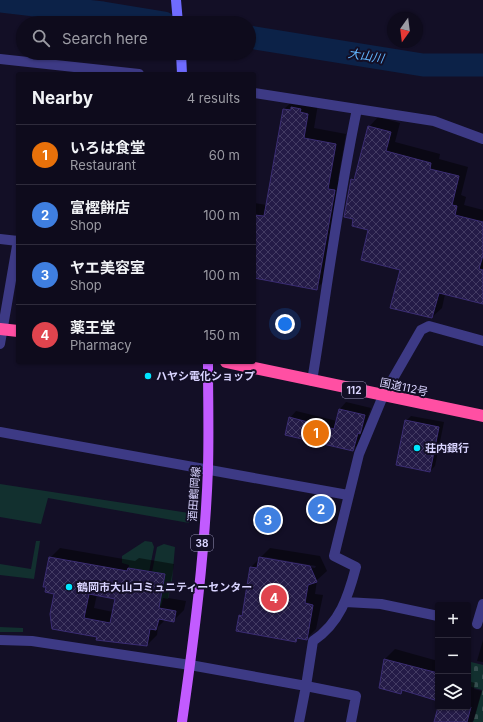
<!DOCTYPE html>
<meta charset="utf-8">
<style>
:root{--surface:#0e0b1c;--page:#1c1929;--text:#f1f3f6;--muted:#9b9ba3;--line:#2e2b3b;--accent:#1a73e8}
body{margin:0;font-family:Inter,"Noto Sans JP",sans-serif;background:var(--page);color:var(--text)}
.controls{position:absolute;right:12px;bottom:12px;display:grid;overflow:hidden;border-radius:4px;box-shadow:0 1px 3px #0004}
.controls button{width:36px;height:36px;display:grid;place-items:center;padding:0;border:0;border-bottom:1px solid var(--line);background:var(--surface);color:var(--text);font:20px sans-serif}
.compass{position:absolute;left:387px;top:12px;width:36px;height:36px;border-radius:50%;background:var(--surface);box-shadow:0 1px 3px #0004;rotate:194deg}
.you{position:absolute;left:285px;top:324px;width:14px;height:14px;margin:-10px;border:3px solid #fff;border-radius:50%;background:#1a73e8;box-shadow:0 0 0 6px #1a73e833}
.badge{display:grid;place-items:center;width:26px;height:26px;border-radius:50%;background:var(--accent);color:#fff;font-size:13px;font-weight:700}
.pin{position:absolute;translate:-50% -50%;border:2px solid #fff;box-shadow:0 1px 4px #0006}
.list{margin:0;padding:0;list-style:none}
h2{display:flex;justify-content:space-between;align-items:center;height:52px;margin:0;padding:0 16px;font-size:17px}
h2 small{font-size:13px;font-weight:400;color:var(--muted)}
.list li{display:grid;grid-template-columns:26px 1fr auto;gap:12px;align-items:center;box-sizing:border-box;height:60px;padding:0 16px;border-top:1px solid var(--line)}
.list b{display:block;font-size:15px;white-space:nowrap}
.list p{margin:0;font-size:13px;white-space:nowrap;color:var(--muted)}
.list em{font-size:13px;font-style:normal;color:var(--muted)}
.icon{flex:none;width:22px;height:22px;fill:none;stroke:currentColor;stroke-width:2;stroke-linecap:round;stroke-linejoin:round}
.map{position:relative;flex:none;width:483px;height:722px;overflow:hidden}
.search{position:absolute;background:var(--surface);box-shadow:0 1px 3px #0004;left:16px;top:16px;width:240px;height:44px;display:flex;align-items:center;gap:10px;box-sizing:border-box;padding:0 14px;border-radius:22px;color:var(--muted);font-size:15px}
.panel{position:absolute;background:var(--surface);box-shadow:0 1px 3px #0004;left:16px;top:72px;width:240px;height:292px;border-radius:4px}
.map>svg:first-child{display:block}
.green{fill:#12302f}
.cemetery{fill:url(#cemetery-stones)}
.shadow{fill:#0007;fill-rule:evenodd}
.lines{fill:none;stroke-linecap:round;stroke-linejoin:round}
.river{stroke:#0c2248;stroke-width:23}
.building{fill:url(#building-cross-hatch);stroke:#3b2d73;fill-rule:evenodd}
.street{stroke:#3d3a85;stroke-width:10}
.secondary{stroke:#6f6bff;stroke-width:10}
.primary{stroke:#c25bff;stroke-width:10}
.highway{stroke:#ff4fa3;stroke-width:12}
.poi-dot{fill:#00e5ff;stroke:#130f26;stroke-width:1.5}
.labels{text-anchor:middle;stroke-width:4;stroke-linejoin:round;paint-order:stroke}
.shield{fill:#130f26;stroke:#9e99be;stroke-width:1}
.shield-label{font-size:10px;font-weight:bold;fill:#d9d4ff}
.poi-label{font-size:11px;font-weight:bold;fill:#d9d4ff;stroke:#130f26;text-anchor:start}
.street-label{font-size:11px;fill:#d9d4ff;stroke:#130f26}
.water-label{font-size:12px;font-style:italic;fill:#62b6ff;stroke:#130f26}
</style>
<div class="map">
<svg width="483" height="722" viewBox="0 0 483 722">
<defs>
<pattern id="cemetery-stones" width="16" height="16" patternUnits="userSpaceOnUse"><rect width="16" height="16" fill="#12302f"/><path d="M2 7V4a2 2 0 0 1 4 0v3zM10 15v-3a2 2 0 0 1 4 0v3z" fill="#344d4e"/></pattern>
<pattern id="building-cross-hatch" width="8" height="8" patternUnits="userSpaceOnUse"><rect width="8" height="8" fill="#241b47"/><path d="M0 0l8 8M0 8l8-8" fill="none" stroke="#433b63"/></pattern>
</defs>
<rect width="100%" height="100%" fill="#130f26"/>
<path class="green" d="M 0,484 L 189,513 L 189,523 L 48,498 L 41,524 L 0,517 Z
M 36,541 L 40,541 L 34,579 L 0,575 L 0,564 L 31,569 Z
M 145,541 L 152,542 L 154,547 L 149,572 L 129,568 L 129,565 L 122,563 L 122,556 Z
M 164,544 L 175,547 L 172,580 L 168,599 L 163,598 L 161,606 L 155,605 L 152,572 L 157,547 Z
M 0,627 L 23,628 L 23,632 L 0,632 Z"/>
<path class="cemetery" d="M 471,662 L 483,665 L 483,722 L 473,722 L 482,690 L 468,686 L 468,672 Z"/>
<path class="shadow" d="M 295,99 L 318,104 L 314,128 L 346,134 L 338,179 L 345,180 L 326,279 L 316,289 L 254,277 L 254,203 L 267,205 L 284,109 Z
M 378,117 L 400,123 L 395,142 L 440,154 L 439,159 L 468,167 L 461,195 L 466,197 L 464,205 L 483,210 L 483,304 L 445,294 L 442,308 L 432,317 L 401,269 L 369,230 L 352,180 L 356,175 L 369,127 Z
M 346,402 L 371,408 L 359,443 L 353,450 L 290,418 L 296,411 L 337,421 L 340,409 Z
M 411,416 L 444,422 L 435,466 L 430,471 L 406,421 Z
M 60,548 L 135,561 L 139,558 L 174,564 L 168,598 L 186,601 L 184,610 L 174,620 L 166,619 L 158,627 L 157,635 L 147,645 L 98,637 L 55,593 L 50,558 ZM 97,594 L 116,598 L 113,612 L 94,608 Z
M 270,548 L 320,556 L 327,571 L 317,580 L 315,594 L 323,595 L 316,629 L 306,639 L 299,638 L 296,641 L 240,616 L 244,612 L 251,567 ZM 266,557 L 316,566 L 315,568 L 265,559 Z
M 483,640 L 483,662 L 477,661 Z
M 395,649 L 438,661 L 438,700 L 404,689 L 401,693 L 385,659 Z
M 468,681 L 475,683 L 474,689 L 482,691 L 474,720 L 472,722 L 435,722 L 439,707 L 468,707 Z"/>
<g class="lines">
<path class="river" d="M 0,1 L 103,13 L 164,23
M 249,37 L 423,65 L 483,65"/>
</g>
<path class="building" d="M 291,107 L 301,109 L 300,112 L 308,114 L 304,138 L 336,144 L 328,189 L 335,190 L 317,290 L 254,278 L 254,215 L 264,216 L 283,109 L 291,110 Z
M 368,126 L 391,132 L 386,151 L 431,163 L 430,169 L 459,176 L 452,205 L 457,206 L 455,215 L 483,222 L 483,255 L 479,269 L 483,270 L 483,304 L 439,293 L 432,318 L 390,308 L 400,270 L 361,260 L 368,230 L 352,226 L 353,219 L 344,217 L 351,179 L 354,180 Z
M 339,409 L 365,415 L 361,431 L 360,434 L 358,433 L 353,451 L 285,435 L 289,417 L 334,429 Z
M 405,420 L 439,427 L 430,472 L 396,465 Z
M 49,557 L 127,571 L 128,568 L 165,574 L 159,608 L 176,611 L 174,622 L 159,619 L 156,630 L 150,629 L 147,646 L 96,640 L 97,637 L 52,629 L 50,614 L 54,594 L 45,592 L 46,587 L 43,587 ZM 89,594 L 115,599 L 110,623 L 84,618 Z
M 259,557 L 310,566 L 317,582 L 308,585 L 305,603 L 313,605 L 307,640 L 297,638 L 296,642 L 236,631 L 239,615 L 242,616 L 250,567 L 257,568 Z
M 384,659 L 438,673 L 438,701 L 402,690 L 401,694 L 379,688 Z
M 438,707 L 471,707 L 467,722 L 434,722 Z"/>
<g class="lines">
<path class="street" d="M 0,59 L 139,74
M 254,93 L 434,121 L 483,139
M 0,239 L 18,241
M 0,344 L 18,240
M 312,381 C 327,290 338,199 357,109
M 0,432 L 348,495
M 346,602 L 381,604 L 438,616
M 477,624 L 483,604
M 0,640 L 32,641 L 190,665 L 306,686 L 313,641 C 340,623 348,597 356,567 L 334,556 L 359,454 L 383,396 L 421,330 L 429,326 L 483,341
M 299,722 L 306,686 L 356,696 L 351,722"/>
<path class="secondary" d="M 176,0 L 178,23
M 181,53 L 182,74"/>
<path class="primary" d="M 182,722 C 194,638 205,553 208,468 C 209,433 208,397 208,362"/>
<path class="highway" d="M 0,329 L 18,331
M 226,362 L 483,416"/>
</g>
<g class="poi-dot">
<circle cx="148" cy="376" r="4"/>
<circle cx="417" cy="448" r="4"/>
<circle cx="69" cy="587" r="4"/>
</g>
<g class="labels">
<g class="shield">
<rect x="342" y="382" width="24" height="16" rx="3"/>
<rect x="191" y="535" width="22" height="16" rx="3"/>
</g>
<g class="shield-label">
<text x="354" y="394">112</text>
<text x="202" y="547">38</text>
</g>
<g class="poi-label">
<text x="156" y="380">ハヤシ電化ショップ</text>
<text x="425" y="452">荘内銀行</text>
<text x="77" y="591">鶴岡市大山コミュニティーセンター</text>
</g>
<g class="street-label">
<text transform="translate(404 387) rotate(12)" y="4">国道112号</text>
<text transform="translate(194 494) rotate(-86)" y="4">酒田鶴岡線</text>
</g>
<g class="water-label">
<text transform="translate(366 56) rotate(9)" y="4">大山川</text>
</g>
</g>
</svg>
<div class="controls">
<button>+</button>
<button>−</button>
<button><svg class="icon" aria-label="layers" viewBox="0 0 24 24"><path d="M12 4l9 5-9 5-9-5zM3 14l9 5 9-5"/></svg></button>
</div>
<svg class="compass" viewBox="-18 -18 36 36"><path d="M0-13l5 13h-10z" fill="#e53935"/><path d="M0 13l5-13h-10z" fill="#9b9ba3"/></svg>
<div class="you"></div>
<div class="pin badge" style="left:316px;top:433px;background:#e8710a">1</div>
<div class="pin badge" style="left:321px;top:509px;background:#3f7fe0">2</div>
<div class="pin badge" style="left:268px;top:520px;background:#3f7fe0">3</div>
<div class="pin badge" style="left:274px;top:598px;background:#e0444e">4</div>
<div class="search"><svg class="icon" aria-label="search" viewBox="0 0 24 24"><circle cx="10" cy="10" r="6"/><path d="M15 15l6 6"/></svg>Search here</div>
<section class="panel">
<h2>Nearby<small>4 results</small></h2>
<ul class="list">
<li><span class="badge" style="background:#e8710a">1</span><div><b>いろは食堂</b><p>Restaurant</p></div><em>60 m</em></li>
<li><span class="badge" style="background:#3f7fe0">2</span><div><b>富樫餅店</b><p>Shop</p></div><em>100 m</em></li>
<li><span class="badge" style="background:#3f7fe0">3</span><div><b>ヤエ美容室</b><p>Shop</p></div><em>100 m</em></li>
<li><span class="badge" style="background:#e0444e">4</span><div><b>薬王堂</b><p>Pharmacy</p></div><em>150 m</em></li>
</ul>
</section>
</div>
